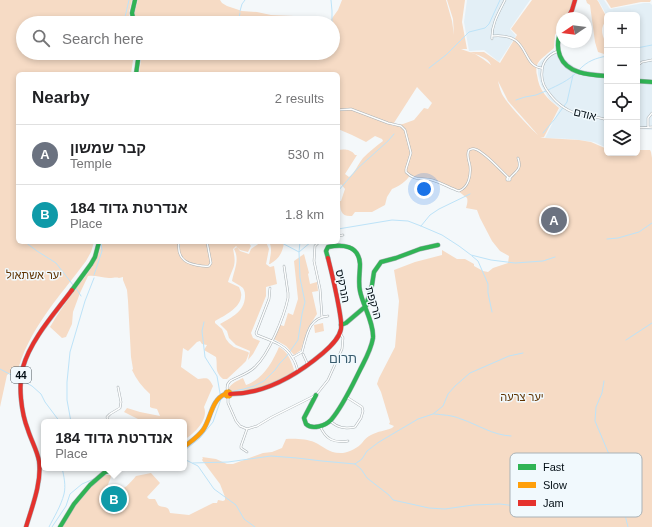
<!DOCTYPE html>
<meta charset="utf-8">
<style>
:root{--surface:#fff;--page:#f2f2f2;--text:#202124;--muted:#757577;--line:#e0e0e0;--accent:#d93025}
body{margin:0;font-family:Arial,Heebo,sans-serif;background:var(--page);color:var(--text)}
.controls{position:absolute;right:12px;top:12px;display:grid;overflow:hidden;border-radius:6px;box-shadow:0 2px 6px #0003}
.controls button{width:36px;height:36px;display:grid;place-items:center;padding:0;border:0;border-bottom:1px solid var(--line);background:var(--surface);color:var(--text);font:20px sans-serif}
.compass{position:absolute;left:556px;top:12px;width:36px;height:36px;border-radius:50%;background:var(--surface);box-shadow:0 2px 6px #0003;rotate:257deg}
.you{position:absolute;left:424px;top:189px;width:14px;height:14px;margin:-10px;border:3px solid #fff;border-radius:50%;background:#1a73e8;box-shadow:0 0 0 6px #1a73e833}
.badge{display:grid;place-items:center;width:26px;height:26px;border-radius:50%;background:var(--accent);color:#fff;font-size:13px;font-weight:700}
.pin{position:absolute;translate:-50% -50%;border:2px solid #fff;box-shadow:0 1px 4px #0006}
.popup{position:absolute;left:41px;top:419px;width:146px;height:52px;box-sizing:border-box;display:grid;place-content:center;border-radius:6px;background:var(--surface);filter:drop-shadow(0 1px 3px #0005);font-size:13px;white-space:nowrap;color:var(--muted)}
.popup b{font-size:15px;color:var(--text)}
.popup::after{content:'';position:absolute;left:50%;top:100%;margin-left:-8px;border:8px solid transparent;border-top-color:var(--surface)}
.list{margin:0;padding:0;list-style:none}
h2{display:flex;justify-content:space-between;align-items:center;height:52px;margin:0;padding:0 16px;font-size:17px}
h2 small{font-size:13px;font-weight:400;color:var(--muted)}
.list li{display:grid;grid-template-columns:26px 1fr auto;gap:12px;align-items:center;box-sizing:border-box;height:60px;padding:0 16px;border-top:1px solid var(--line)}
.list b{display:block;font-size:15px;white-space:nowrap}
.list p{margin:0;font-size:13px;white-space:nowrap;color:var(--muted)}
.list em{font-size:13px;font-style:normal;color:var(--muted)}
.icon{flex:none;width:22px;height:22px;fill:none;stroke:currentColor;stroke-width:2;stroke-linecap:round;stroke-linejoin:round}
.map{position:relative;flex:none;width:652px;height:527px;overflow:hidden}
.search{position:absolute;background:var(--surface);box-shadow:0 2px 6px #0003;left:16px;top:16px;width:324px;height:44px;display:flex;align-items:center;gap:10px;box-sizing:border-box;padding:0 14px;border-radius:22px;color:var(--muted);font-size:15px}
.panel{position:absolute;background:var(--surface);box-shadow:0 2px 6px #0003;left:16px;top:72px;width:324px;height:172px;border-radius:6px}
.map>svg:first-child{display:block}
.built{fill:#e3eff6}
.green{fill:#f6dbc5;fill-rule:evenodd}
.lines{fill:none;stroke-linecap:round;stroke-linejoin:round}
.stream{stroke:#bde3f8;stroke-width:1}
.street-casing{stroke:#a9b1b5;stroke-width:2.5}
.fast-casing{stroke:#a9b1b5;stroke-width:5}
.slow-casing{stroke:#a9b1b5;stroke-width:5}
.jam-casing{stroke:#a9b1b5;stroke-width:5}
.street{stroke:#fdfefe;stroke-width:1.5}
.fast{stroke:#30b455;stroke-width:4}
.slow{stroke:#ff9f0a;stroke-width:4}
.jam{stroke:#e5322d;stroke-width:4}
.labels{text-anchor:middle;stroke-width:3;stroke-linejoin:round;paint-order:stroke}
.shield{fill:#f1f9fd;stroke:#4a545a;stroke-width:1}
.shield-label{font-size:10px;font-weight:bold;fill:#020d14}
.street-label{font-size:11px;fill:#020d14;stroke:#f1f9fd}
.park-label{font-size:11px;fill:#5f3200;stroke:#f1f9fd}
.quarter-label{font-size:13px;fill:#3a5c6e;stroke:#f1f9fd}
.key{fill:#f1f9fd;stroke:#a9b2b7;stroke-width:1}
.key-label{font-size:11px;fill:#020d14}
</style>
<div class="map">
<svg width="652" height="527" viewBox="0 0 652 527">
<rect width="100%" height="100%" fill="#f4f8fa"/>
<path class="built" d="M 467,0 L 530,0 L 510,29 L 516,36 L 499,62 L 484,50 L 469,51 L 464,22 Z
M 598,0 L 604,0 L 610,9 L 644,3 L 650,3 L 652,5 L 652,130 L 639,129 L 637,135 L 637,63 L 638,62 L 637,15 L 607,15 L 607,16 Z
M 553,50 L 577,69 L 607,74 L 607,148 L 594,142 L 571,139 L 545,138 L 560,108 L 549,99 L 541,85 L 538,74 L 538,64 Z"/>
<path class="green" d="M 0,0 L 132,0 L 129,12 L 130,23 L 23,23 L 23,53 L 134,53 L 131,74 L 18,74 L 18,242 L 94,242 L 91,252 L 86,261 C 60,296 27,331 17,374 L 10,373 L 7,375 L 0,407 Z
M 138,0 L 220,0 L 222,3 L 227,6 L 242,11 L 257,12 L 271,15 L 294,16 L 330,21 L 338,10 L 342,0 L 446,0 L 452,21 L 454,35 L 453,19 L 447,0 L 465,0 L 462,22 L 467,49 L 461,49 L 458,47 L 461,49 L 475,54 L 483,59 L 491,65 C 488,57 477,55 470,52 L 484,52 L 500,63 L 517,35 L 511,29 L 532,0 L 573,0 L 570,10 L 565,18 L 562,18 L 562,23 L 555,35 L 554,48 C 549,53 542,57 538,63 C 536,66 536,72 537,75 C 539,91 547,98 559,108 L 544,137 L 540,137 L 545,138 L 579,140 L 591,142 L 607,149 L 607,153 L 637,153 L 637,150 L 650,150 L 651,152 L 652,158 L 652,527 L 61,527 L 77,502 L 94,482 L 103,475 L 111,475 C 111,480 107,484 108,488 C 110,490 112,491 114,491 C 124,491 130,483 136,476 L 151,473 L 160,483 L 147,497 L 149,499 L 155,499 C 155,499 158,504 158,505 C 163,509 168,504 170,513 L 189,515 L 213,503 L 217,503 L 218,500 L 223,501 L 225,500 L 225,497 L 220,484 L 202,460 L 203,458 L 202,457 L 216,459 L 227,464 L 233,464 L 263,453 L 272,452 L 282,448 L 286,439 C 293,438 308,439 314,442 C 325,447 329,454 343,453 C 349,452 358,448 362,443 C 365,439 367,437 371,435 C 378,431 385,431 392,428 L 394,426 L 389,424 L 390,422 L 381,392 L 377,384 L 379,378 L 395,347 L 399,301 L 394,270 L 415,262 L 442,255 L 442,250 L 457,259 L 465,259 L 474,264 L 474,266 L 483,271 L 488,272 L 493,268 L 508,263 L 509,256 L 500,251 L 492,241 L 480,218 L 477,210 L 466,208 C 467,205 468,201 467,198 C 466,197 463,195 462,194 C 445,180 429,183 410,175 C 407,181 398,187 392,189 L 387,197 L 385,205 L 372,212 L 355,212 L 352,216 C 341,217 340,210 340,201 L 341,201 L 345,189 L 341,184 L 338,187 L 338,150 C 344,149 351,149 355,155 L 357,155 L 345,174 L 349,177 C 355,173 358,164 363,158 C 369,152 376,146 383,141 L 382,139 L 375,136 L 366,142 L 352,135 L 338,129 L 338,74 L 139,74 L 141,60 L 141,53 L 333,53 L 333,23 L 136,23 L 134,15 ZM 498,81 L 508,101 L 538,135 C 529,127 508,105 502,94 C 500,90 499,85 498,81 ZM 417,87 L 432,103 L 428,109 L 424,108 L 414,120 L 403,124 L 392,126 Z
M 586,0 L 597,0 L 598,1 L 607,18 L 607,20 C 597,30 605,38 607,48 C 607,50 607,53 607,55 L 598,52 L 595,42 L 590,5 L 587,3 Z
M 606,0 L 651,0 L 650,2 L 641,2 L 611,8 Z
M 102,242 L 248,242 L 251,246 L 248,252 L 240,250 L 236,246 L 233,249 C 237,267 233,266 228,282 L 239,287 C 240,290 242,293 241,297 C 240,308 224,316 215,321 L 215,323 L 222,329 L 226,339 L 229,343 L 234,347 L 248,352 L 249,353 L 246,361 L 241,366 L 227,379 L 223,379 C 214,371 218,367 216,357 L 204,350 L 207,345 L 202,344 L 200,341 L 197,342 L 188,351 L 183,348 L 181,367 L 198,379 C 208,378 208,377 213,386 L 204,407 C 209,420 194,434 184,440 L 184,422 L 144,422 L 124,412 L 127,408 L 140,412 L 160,416 L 157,409 L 152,408 L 150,407 L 150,394 C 142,387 136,379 132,370 L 133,369 L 131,357 L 128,301 L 127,290 L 123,280 L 123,277 L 119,278 C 116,277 114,278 109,278 C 102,278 95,275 88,276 L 80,293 L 73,312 L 72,324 L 66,337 L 62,338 L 50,327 C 58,313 68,299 78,286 C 89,272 99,259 102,242 Z
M 261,242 L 266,242 L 269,249 L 266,264 L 270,267 L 274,266 L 277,284 L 266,287 L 266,296 L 251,333 L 253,338 L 260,341 L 253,354 L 248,360 L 250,351 L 236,345 L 229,338 L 227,331 L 220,324 C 232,317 244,312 245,297 C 245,294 245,291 243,288 C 240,285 235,283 232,281 C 234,270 240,260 234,249 L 237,247 L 240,251 L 249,254 L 251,249 Z
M 269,242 L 284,242 C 283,252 279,259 270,264 L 269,264 C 270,257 273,248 269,242 Z
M 304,254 L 309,273 L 308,274 L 310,284 L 317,282 L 318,291 L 312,292 L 317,314 L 308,328 L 301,350 L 294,355 L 286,346 L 274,339 L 280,325 L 284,326 L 288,313 L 293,315 L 298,299 L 294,261 Z
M 323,323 L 324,331 L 315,333 L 314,325 Z
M 279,347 C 288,352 291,360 294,370 L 293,373 C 275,382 253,392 232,394 L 228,390 C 231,383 237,381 243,378 L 246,385 C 263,379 272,363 279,347 Z"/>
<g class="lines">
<path class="stream" d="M 331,0 L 332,11 L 332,23
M 240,11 L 242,4 L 245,0
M 127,23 L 125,17 L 129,0
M 238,23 L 240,13
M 637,48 L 652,45
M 429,68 L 446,55 L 469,32 L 485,28 L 489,24 L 500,0
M 579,70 C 587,61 596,58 607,56
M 548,90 C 558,85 568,81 576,73
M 516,100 L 525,97 L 536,95 L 546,91
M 543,133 L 554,120 L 567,102 L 573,75
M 338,191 L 358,168 L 388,141 L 394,134
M 421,226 L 430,215 L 439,209 L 470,194
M 338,229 L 392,220 L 408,221 L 421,226 L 442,235 L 459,246 L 471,255 L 491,260 L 515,263 L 543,261 L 555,257
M 607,239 L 618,238 L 639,232 L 652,223
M 25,242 L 37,251 L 56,263 L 73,285
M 280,242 L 299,252 L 311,242
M 472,256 L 478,261 L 488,284 L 488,293 L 492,312
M 94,275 L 102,251 L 101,242
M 76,288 L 81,296
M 204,322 L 202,331 L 205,357 L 217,376 L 221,399
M 626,340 L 652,323
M 0,369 L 19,379
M 23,381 L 32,386 L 41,394 L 45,402 L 60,422
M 604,381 L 602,393 L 596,407 L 595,421 L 608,452 L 619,464 L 623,473 L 625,481 L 624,511 L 628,527
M 232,393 L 234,391 L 244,389 L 254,386 L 264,381 L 275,370 L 280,363 L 286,357 L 298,340 L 302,314 L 305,302 L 300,278 L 299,252 L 300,242
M 434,414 C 443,415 452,415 461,419 C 479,425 492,435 511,436
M 71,422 L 67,400 L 67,382 L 70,352 L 85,301 L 94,278
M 184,451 L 200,438 L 213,422 L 221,399 L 229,394
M 184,459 L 198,466 L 214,489 L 236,505 L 244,519 L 255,527
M 193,463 L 228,462 L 271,456 L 297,458 L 322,461 L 355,464 L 362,459 L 367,451 L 379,442 L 418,419 L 433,414 L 443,406 L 448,394 L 455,386 L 470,373 L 509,356 L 523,353
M 355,464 L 361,469 L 367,478 L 389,495 L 393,500 L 429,508 L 445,509 L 473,505 L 500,504 L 516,506
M 116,470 L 133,468
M 103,475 L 113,471
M 49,527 C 54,517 61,506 64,494 C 66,486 64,476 62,468
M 52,527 L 66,506 L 70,494 L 82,484 L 96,478"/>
<defs>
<path id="street" d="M 492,36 C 531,32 520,65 541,68
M 492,39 C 491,25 499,12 505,0
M 558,51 C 548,55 542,62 542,72 C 541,80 544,87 549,93 C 557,104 568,112 582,115 C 591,116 599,117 607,120
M 637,66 L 642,62 L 652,60
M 338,110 L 351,109 L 388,123 L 401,126 L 405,130 L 411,153 L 406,169 L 406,172 C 416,182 421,177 432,180 C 442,183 450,188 459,191 C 469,187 471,175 470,166 C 469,160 466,155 469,150 C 471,149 472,148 475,149 C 485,152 500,170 508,177
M 648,127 L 648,118 L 652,113
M 637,128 L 652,127
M 510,178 L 510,180 L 507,180 L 507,178 L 510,178 C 517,170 522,169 518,158
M 338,236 L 343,235
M 179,242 C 177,255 183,263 196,265 C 201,266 205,267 209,266 L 211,263 L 207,242
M 319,242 L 315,246 L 314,261 L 320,289 L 322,317
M 270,288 L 269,299 L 256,333 L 257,335 C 269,340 285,344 292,357 C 295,361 297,367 298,372
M 303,354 L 308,365
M 293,357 L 302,352 C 307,335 308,318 328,316
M 228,392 C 226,387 227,384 230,381 C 239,376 248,374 255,367 C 269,354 284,317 288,298 L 288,293 L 284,266
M 228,396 L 228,403 L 236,421 L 240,426 L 247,429 L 257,426 L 272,417 L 316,395 L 328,380 L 342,349 L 343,338 L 340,333
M 330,421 C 338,428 345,429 355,427 L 361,418 L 363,411 L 362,407 L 348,398
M 108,422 L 107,417 L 110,414 L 120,408 L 121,402 L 118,387
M 320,426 C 326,440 334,443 348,441
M 247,452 L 241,448 L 241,446 L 247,429
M 105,468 L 104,469 L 105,472"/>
<path id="fast" d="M 134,23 L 132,13 L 135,0
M 562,28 C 558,37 556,46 560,56 C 567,74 590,75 607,76
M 136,74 L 139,53
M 637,81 L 652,82
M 72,290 L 91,264 L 95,257 L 99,242
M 341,325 L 346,323 L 366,306 L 372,285 L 374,272 L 381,262 L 396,258 L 420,249 L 438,245
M 316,395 L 304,418 L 306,424 C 312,430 325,426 331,420 C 343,406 352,386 360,370 C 365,360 371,350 373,338 C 374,323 363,306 360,291 C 358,282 360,273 360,264 C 359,245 342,244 328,247 L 326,251 L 328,258
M 60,527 L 74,504 L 90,485 L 105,472 L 121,468"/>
<path id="slow" d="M225.5 394a2.5 2.5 0 1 1 5 0a2.5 2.5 0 1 1-5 0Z
M 184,447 C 190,442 198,437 203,430 C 211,419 211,400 225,394"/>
<path id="jam" d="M 568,18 L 572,10 L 575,0
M 230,394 C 265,394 297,375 323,353 C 330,347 339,339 341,329 C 342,322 340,315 339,308 C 336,291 332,274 328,258
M 26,527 C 32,507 42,482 39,461 C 37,450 31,440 28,430 C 21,412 18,385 23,367 C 31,339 55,313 72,290"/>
</defs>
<use href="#street" class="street-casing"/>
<use href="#fast" class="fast-casing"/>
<use href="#slow" class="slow-casing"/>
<use href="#jam" class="jam-casing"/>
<use href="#street" class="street"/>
<use href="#fast" class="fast"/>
<use href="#slow" class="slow"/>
<use href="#jam" class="jam"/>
</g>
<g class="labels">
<rect class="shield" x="11" y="367" width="20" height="16" rx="3"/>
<g class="shield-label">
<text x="21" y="379">44</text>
</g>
<g class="street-label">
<text transform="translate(585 114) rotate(13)" y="4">אודם</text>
<text transform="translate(343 286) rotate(78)" y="4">הנרקיס</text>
<text transform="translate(374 303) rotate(74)" y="4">הרקפת</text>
</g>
<g class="park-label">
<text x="34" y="279">יער אשתאול</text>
<text x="522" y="401">יער צרעה</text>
</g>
<g class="quarter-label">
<text x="343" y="363">תרום</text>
</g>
</g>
<rect x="510" y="453" width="132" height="64" rx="6" class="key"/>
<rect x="518" y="464" width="18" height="6" fill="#30b455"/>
<rect x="518" y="482" width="18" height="6" fill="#ff9f0a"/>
<rect x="518" y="500" width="18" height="6" fill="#e5322d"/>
<g class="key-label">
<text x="543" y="471">Fast</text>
<text x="543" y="489">Slow</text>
<text x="543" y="507">Jam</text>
</g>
</svg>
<div class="controls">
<button>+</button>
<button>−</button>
<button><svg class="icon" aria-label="locate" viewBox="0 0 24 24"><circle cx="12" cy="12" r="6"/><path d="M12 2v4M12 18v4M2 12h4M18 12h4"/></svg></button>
<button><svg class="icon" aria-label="layers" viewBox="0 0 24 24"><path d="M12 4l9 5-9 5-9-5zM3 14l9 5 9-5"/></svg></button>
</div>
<svg class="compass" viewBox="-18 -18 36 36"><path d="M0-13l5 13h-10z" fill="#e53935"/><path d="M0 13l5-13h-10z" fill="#757577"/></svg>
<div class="you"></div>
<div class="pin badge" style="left:554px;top:220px;background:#6b7280">A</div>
<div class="pin badge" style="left:114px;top:499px;background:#0f9aa8">B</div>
<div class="popup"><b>אנדרטת גדוד 184</b>Place</div>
<div class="search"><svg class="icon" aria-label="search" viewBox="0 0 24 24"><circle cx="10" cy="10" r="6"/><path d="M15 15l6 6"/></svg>Search here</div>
<section class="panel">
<h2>Nearby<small>2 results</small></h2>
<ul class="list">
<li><span class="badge" style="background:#6b7280">A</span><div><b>קבר שמשון</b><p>Temple</p></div><em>530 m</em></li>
<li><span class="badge" style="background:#0f9aa8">B</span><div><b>אנדרטת גדוד 184</b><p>Place</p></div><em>1.8 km</em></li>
</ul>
</section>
</div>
